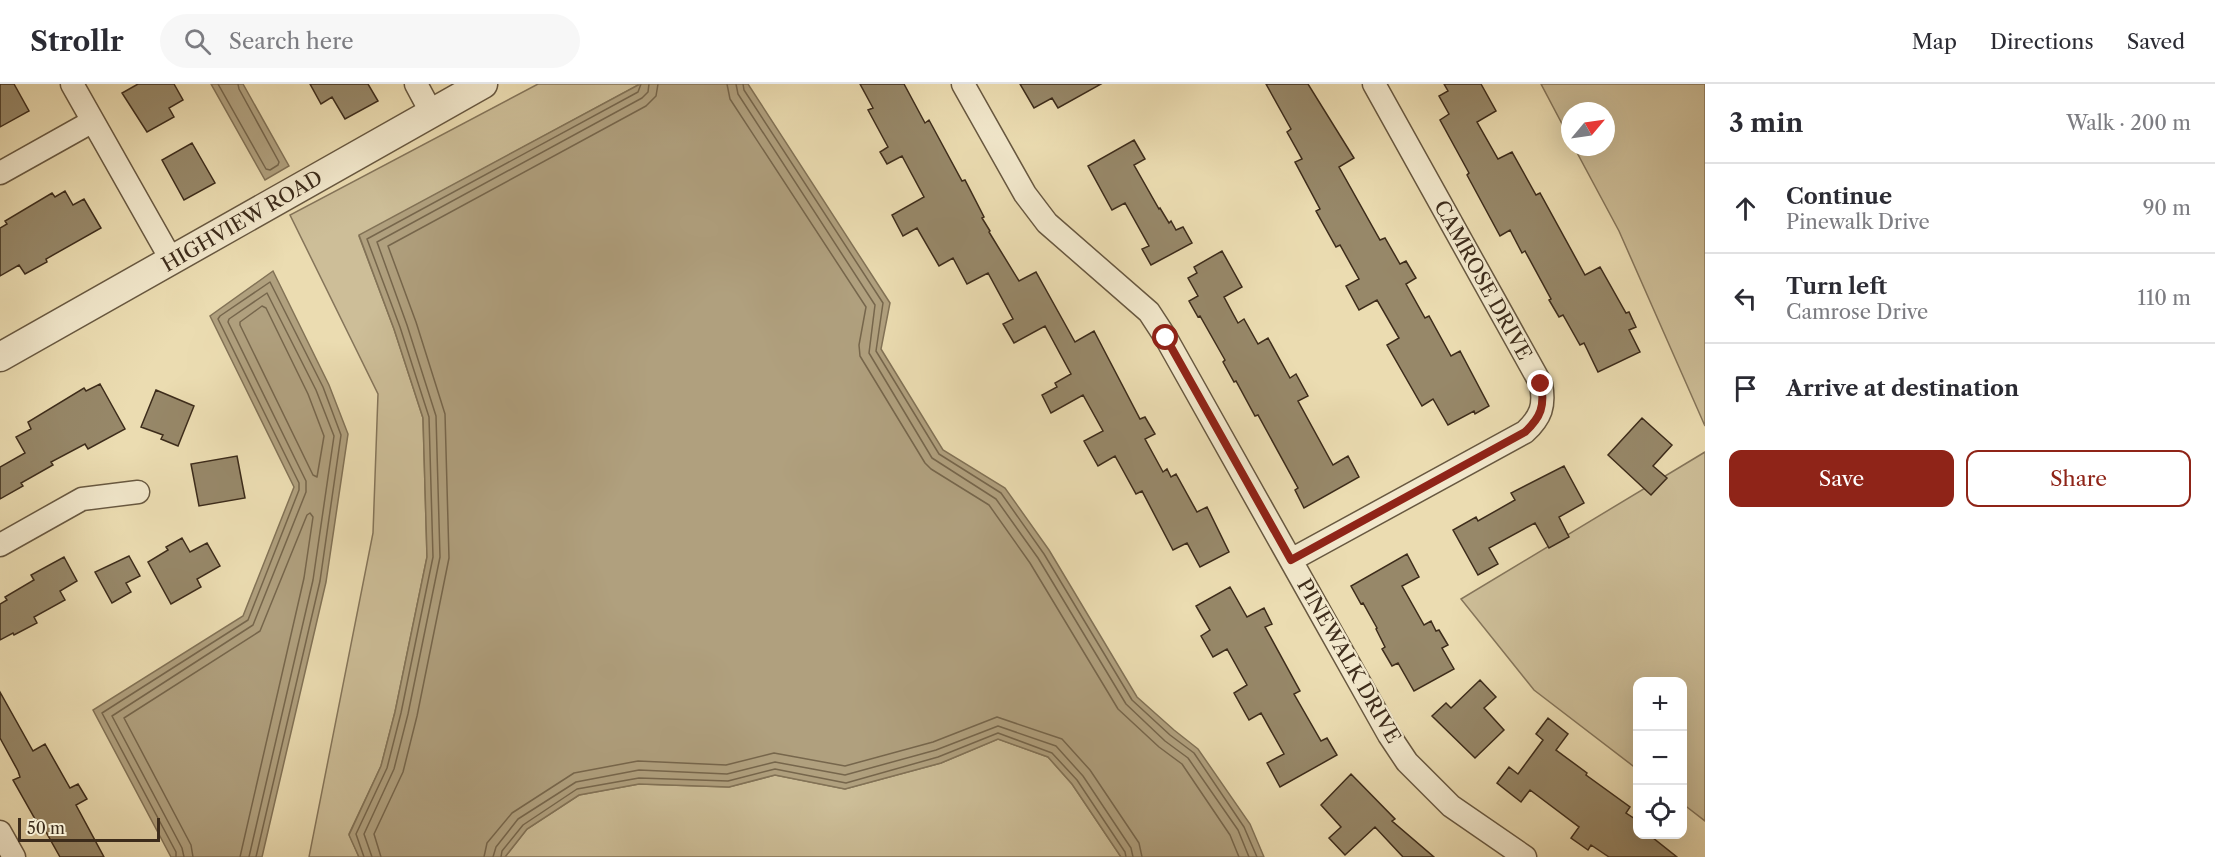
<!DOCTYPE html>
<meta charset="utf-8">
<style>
:root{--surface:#fff;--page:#f7f7f7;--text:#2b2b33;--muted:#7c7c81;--line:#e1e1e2;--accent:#8f2418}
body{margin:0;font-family:"Libre Caslon Text",serif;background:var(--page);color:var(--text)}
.controls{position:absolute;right:18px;bottom:18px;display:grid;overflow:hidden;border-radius:12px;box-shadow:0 6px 24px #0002}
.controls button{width:54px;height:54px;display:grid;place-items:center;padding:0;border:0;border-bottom:2px solid var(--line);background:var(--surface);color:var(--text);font:30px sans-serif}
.compass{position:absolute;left:1561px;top:18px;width:54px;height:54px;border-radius:50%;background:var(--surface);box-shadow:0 6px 24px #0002;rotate:61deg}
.scale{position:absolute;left:18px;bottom:15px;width:142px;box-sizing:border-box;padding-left:6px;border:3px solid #3d2c1b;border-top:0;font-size:16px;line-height:21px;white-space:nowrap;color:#3d2c1b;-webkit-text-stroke:4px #f2e8cc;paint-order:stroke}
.stop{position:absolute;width:18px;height:18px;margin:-14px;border:4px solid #8f2418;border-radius:50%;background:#fff}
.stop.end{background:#8f2418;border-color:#fff;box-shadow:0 2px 6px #0008}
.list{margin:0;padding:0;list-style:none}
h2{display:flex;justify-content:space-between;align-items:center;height:78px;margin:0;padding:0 24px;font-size:26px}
h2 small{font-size:20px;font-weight:400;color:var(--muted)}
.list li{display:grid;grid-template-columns:39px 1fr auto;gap:18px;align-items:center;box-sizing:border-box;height:90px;padding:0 24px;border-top:2px solid var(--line)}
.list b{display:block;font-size:22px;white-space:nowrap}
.list p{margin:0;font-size:20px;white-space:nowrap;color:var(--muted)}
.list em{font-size:20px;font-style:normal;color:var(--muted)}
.actions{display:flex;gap:12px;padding:18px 24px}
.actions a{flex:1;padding:14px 0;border:2px solid var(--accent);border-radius:12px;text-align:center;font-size:21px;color:var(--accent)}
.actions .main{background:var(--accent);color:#fff}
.icon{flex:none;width:33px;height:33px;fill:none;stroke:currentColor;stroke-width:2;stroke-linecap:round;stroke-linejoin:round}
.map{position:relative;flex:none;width:1705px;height:773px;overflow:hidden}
header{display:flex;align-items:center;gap:36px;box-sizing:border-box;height:84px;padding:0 30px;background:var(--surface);border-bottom:2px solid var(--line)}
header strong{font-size:28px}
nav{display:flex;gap:33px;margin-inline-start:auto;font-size:21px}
.search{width:420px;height:54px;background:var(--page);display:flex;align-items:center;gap:15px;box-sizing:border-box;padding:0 21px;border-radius:33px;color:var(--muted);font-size:22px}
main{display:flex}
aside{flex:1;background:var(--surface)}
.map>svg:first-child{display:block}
.green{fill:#cdbe98;stroke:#85755a;stroke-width:1.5}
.water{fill:#b0a07e;stroke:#827256;stroke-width:1.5}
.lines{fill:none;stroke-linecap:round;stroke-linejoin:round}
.shore{stroke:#76664c;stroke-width:1.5}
.building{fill:#978869;stroke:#3d2c1b;stroke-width:1.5}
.minor-casing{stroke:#685840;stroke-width:25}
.tertiary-casing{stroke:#685840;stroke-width:31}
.minor{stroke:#f2e8cc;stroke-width:22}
.tertiary{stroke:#f2e8cc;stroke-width:28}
.route{stroke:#8f2418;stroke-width:8}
.labels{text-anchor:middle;stroke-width:4.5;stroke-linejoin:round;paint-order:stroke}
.street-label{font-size:20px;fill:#3d2c1b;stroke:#f2e8cc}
</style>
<header>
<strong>Strollr</strong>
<div class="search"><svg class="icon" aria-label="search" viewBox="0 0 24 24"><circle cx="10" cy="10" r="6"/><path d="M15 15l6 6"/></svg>Search here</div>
<nav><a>Map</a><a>Directions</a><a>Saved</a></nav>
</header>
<main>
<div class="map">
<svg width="1705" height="773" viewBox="0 0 1705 773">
<rect width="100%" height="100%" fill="#ebdcb1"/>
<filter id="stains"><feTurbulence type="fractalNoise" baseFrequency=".00333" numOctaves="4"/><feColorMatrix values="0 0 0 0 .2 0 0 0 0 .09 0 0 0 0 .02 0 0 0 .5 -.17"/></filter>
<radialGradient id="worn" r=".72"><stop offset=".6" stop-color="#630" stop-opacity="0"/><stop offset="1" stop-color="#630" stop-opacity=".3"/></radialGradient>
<path class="green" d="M 538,0 L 640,0 L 359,152 L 394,245 L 423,334 L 427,473 L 395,628 L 381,682 L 349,750 L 359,773 L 309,773 L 373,449 L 378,310 L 290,131 Z
M 1541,0 L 1705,0 L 1705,342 L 1619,147 L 1574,63 L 1606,63 L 1606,27 L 1570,27 L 1570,55 Z
M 1705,368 L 1705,737 L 1683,720 L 1682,598 L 1638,598 L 1637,685 L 1534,606 L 1461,515 Z
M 998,655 L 1048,673 L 1072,700 L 1121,773 L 505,773 L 527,745 L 579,711 L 639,700 L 729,703 L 775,691 L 845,705 L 941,679 Z"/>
<path class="water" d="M 211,0 L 243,0 L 289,82 L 265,96 Z
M 640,0 L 748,0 L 890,219 L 881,265 L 943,366 L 1005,404 L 1049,466 L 1137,613 L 1174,646 L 1198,665 L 1250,740 L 1264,773 L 1121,773 L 1072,700 L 1048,673 L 998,655 L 941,679 L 845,705 L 775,691 L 729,703 L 639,700 L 579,711 L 527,745 L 505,773 L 359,773 L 349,751 L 381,682 L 395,628 L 427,473 L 423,334 L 394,245 L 359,151 Z
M 273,187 L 329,301 L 348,350 L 326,498 L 262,773 L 171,773 L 93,626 L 243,532 L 294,403 L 210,232 Z"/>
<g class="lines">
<path class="shore" d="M 218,0 L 266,85 L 270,86 L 278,81 L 279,78 L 239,5 L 238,0
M 727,0 L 730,15 L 866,223 L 859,261 L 860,272 L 925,379 L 931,385 L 989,421 L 1030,479 L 1118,625 L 1159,663 L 1182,680 L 1230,751 L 1239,773
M 736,0 L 738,10 L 875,221 L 869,269 L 932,374 L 996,415 L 1038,474 L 1126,620 L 1165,657 L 1188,674 L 1238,746 L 1249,773
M 743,0 L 744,6 L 883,219 L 876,267 L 939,370 L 1001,409 L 1044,470 L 1132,616 L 1170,651 L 1194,669 L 1244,743 L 1257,773
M 262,222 L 266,224 L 308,310 L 324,352 L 317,393 L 313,391 L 240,241 L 240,238 Z
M 176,773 L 176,768 L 102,629 L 248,536 L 299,406 L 299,399 L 218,235 L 220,232 L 270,198 L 323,303 L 341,351 L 320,497 L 256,773
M 184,773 L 182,764 L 112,632 L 253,541 L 306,408 L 306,397 L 228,238 L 229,235 L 267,209 L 316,306 L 334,352 L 313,496 L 249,773
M 193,773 L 191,761 L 124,634 L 260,547 L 307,431 L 310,429 L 313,433 L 304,494 L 240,773
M 364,773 L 356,750 L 387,684 L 401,629 L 433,473 L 429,333 L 400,243 L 367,155 L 638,8 L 641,0
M 372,773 L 364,750 L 394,685 L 408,630 L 440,473 L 436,332 L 407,241 L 377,158 L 642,14 L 648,8 L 649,0
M 381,773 L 374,750 L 403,688 L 417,632 L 449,474 L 445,330 L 416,238 L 388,162 L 646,22 L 656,12 L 658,0
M 484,773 L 487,759 L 512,729 L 574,689 L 638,677 L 726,681 L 774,669 L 845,682 L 933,658 L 997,633 L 1062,655 L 1090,686 L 1139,759 L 1142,773
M 493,773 L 496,763 L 518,735 L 576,698 L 639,686 L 727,690 L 775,678 L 845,691 L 936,666 L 998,642 L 1056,662 L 1083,692 L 1131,764 L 1133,773
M 501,773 L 502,767 L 523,741 L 577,705 L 639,694 L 728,697 L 775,685 L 846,699 L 938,673 L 998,649 L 1052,669 L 1077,696 L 1125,768 L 1126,773"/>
</g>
<path class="building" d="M 0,0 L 14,0 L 29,27 L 0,43 Z
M 138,0 L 174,0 L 183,16 L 169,24 L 174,33 L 147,48 L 122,9 Z
M 310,0 L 368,0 L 378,17 L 345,35 L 332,13 L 321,20 Z
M 860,0 L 904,0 L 925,39 L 929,36 L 962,97 L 965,96 L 984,133 L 982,134 L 990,147 L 989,148 L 1019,197 L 1036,188 L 1075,258 L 1094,247 L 1140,335 L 1145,333 L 1155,350 L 1145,355 L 1163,388 L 1167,385 L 1171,393 L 1176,390 L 1197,428 L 1207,423 L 1229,468 L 1200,483 L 1187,459 L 1173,466 L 1142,407 L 1136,410 L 1115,372 L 1098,382 L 1084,357 L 1103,347 L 1083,311 L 1051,329 L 1042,311 L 1057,303 L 1055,299 L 1071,290 L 1045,242 L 1014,259 L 1003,240 L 1013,235 L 988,189 L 967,200 L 953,174 L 939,182 L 917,144 L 903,152 L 892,131 L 924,113 L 902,72 L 887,80 L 880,68 L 888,63 L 868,26 L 873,24 Z
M 1020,0 L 1101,0 L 1058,24 L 1052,14 L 1034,24 Z
M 1266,0 L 1308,0 L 1354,74 L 1339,83 L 1380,156 L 1385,154 L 1400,180 L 1406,177 L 1416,194 L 1406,200 L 1425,234 L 1429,232 L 1451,272 L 1460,267 L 1489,322 L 1475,330 L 1474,327 L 1448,341 L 1433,315 L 1422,322 L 1387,261 L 1399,254 L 1377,216 L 1359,226 L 1346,202 L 1359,195 L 1340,161 L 1336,163 L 1316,127 L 1320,125 L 1295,78 L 1302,75 L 1287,48 L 1291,45 Z
M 1444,0 L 1481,0 L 1496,27 L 1477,38 L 1498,75 L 1512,68 L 1536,111 L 1540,109 L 1585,191 L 1600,183 L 1626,229 L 1629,228 L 1636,243 L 1629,246 L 1640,268 L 1598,288 L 1584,259 L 1580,261 L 1563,231 L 1559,233 L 1549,216 L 1551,215 L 1525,167 L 1522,169 L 1510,146 L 1500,152 L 1467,91 L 1469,89 L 1440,36 L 1449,30 L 1439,12 L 1448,7 Z
M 1134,56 L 1145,75 L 1134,81 L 1159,125 L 1160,124 L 1169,139 L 1171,137 L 1176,146 L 1183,143 L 1192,159 L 1151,181 L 1142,165 L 1149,162 L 1125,119 L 1112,126 L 1088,82 Z
M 192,59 L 215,99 L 184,116 L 162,76 Z
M 65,107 L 73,121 L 84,115 L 101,144 L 46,175 L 47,178 L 25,190 L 19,181 L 0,192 L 0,144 L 7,140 L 5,137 L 52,109 L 55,113 Z
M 1222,167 L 1242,203 L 1224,213 L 1238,239 L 1244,235 L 1258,260 L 1268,254 L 1290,294 L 1296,290 L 1308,312 L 1298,317 L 1333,381 L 1348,372 L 1359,393 L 1304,424 L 1295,406 L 1298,404 L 1258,331 L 1255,332 L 1236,297 L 1234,298 L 1223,278 L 1225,276 L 1200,232 L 1198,233 L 1189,217 L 1198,212 L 1188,194 L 1197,189 L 1194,183 Z
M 100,300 L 125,345 L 88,365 L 85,360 L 51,378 L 53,381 L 21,399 L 23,402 L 0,415 L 0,383 L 25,369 L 16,353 L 31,345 L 28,338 L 84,304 L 86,307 Z
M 156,306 L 194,322 L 178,362 L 161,355 L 163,351 L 141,343 Z
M 1642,334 L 1672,361 L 1653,382 L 1667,394 L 1651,411 L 1608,371 Z
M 237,372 L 245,414 L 199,422 L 191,380 Z
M 1564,382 L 1584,419 L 1559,433 L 1569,453 L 1549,464 L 1535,439 L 1489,464 L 1498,480 L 1478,491 L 1453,446 L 1476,433 L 1478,437 L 1515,416 L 1511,409 Z
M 182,454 L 190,468 L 207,459 L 220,482 L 197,495 L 201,503 L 171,520 L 148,478 L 168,466 L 166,463 Z
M 1407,470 L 1419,493 L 1402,502 L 1424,541 L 1431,537 L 1436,547 L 1439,546 L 1448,561 L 1442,564 L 1454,585 L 1414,607 L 1398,579 L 1392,582 L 1382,565 L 1385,563 L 1376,545 L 1377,544 L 1363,519 L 1361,520 L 1351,502 Z
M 129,472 L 140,492 L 126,499 L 131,508 L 112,519 L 95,488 Z
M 64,473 L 77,497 L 60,507 L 65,516 L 34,533 L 37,539 L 14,551 L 13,549 L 0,556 L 0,520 L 7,516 L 5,513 L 34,496 L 31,491 Z
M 1230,503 L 1247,533 L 1264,524 L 1272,540 L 1265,543 L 1300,607 L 1294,610 L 1321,657 L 1327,654 L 1337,671 L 1280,703 L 1267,679 L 1284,670 L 1261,629 L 1249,636 L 1234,609 L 1247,601 L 1227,565 L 1213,573 L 1201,552 L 1210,546 L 1196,522 Z
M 1480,596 L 1496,613 L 1484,624 L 1504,646 L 1475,674 L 1432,632 L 1446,619 L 1451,624 Z
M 0,608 L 33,667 L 45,660 L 70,704 L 78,700 L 87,715 L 76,721 L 104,773 L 60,773 L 42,741 L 39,742 L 13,696 L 20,693 L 18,687 L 0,654 Z
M 1548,634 L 1568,650 L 1556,666 L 1587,689 L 1586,691 L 1630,723 L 1626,729 L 1638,737 L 1638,750 L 1648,750 L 1677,773 L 1609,773 L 1591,761 L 1588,766 L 1571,754 L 1579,743 L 1530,706 L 1521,718 L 1497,699 L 1509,683 L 1518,690 L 1543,656 L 1536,650 Z
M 1351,690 L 1395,735 L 1392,737 L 1434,773 L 1403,773 L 1375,743 L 1345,771 L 1329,754 L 1341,743 L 1321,721 Z"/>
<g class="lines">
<defs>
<path id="minor" d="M 72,0 L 172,177
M 416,0 L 431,28
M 963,0 L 1025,110 L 1047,139 L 1149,228 L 1166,254 L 1389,651 L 1407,678 L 1451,722 L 1525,773
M 0,89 L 93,37
M 0,461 L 82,415 L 138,408
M 1291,476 L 1525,348 C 1541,333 1545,322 1541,300 L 1374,0
M 0,748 L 14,773"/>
<path id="tertiary" d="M 0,273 L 483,0"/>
</defs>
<use href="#minor" class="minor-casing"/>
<use href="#tertiary" class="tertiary-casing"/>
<use href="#minor" class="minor"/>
<use href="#tertiary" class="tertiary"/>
</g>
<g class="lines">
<path class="route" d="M 1166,254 L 1291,476 L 1525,348 C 1541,333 1545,322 1541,300"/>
</g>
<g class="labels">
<g class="street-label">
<text transform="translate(242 137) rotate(-30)" y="7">HIGHVIEW ROAD</text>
<text transform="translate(1483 196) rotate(61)" y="7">CAMROSE DRIVE</text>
<text transform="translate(1349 577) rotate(60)" y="7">PINEWALK DRIVE</text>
</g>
</g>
<rect width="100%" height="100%" filter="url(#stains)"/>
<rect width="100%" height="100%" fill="url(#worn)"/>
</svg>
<div class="controls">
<button>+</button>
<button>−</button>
<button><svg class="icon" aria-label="locate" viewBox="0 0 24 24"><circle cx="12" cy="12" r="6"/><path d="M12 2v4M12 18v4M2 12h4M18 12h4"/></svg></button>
</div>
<svg class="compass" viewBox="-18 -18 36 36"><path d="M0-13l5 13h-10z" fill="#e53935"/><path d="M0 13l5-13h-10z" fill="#7c7c81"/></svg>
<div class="scale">50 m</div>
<div class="stop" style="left:1166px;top:254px"></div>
<div class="stop end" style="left:1541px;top:300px"></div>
</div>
<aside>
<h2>3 min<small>Walk · 200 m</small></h2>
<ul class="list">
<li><svg class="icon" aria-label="ahead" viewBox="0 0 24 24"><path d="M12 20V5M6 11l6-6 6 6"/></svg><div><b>Continue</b><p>Pinewalk Drive</p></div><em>90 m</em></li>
<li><svg class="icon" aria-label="left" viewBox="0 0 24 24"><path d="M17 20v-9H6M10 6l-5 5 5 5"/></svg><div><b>Turn left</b><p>Camrose Drive</p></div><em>110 m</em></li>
<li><svg class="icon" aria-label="arrive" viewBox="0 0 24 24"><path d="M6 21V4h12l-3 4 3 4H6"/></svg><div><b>Arrive at destination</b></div></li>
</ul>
<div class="actions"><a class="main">Save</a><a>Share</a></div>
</aside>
</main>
